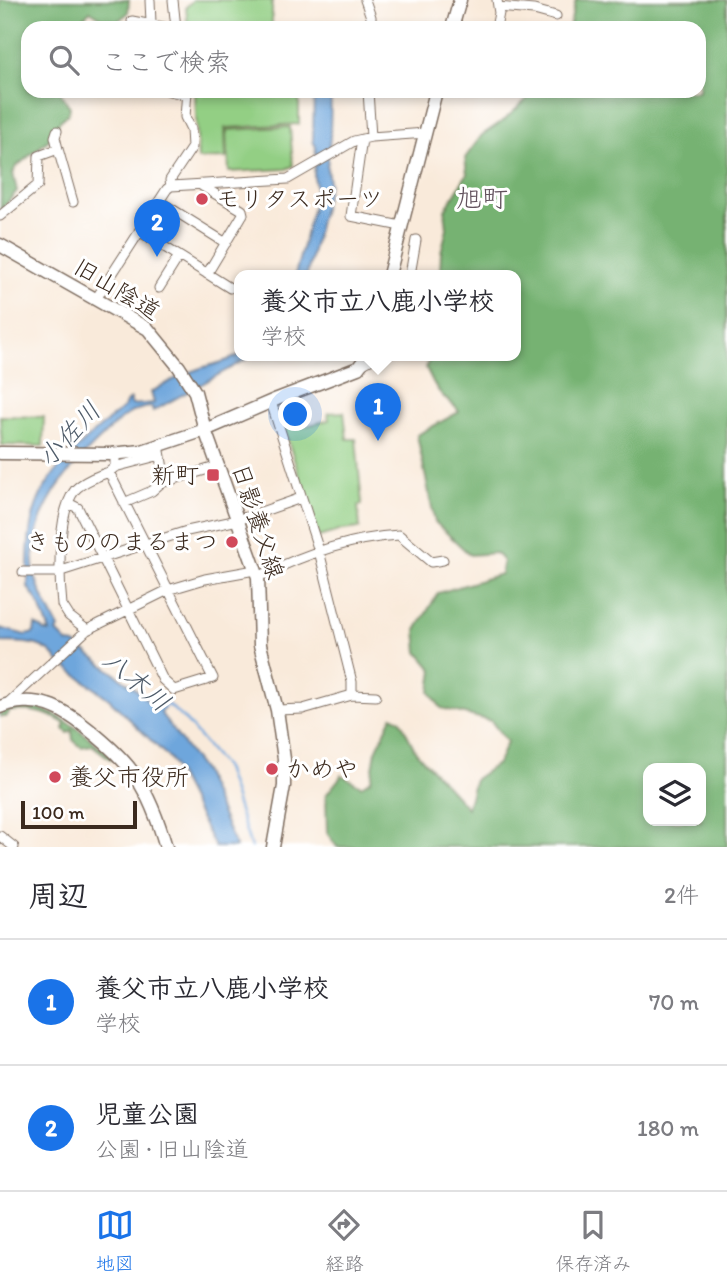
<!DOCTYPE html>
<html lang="ja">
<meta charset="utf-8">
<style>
:root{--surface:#fff;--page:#f7f7f7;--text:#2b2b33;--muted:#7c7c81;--line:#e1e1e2;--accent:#1a73e8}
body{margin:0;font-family:Itim,"Klee One",sans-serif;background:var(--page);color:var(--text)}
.controls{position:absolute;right:21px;bottom:21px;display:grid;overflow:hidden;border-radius:14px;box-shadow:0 4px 10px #0003}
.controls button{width:63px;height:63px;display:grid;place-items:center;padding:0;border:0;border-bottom:2px solid var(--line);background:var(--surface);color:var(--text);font:35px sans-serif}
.scale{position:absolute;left:21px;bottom:18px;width:116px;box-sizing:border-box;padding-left:7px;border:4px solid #3b2a1e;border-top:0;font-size:19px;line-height:24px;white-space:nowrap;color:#3b2a1e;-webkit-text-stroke:5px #fff;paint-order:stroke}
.you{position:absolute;left:296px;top:415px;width:24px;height:24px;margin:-18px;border:5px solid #fff;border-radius:50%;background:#1a73e8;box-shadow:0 0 0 10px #1a73e833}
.badge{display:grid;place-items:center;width:46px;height:46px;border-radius:50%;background:var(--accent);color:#fff;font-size:23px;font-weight:700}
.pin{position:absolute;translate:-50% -58px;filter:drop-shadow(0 2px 4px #0008)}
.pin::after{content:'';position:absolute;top:37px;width:24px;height:21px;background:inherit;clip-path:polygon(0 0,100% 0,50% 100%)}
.popup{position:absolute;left:234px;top:270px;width:287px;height:91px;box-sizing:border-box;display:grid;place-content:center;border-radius:14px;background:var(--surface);filter:drop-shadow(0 2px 5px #0005);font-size:23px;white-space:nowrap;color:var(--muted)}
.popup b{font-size:26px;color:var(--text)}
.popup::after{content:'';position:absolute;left:50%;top:100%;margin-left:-14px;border:14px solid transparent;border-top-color:var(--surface)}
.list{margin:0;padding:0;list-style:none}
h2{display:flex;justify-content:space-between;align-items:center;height:91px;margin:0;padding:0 28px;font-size:30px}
h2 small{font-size:23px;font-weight:400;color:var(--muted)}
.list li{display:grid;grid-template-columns:46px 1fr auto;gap:21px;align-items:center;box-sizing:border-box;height:126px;padding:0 28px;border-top:2px solid var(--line)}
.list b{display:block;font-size:26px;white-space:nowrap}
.list p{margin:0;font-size:23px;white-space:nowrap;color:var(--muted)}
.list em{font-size:23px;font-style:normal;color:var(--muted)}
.icon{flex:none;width:38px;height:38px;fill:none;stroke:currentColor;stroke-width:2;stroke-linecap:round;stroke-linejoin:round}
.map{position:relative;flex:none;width:727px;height:847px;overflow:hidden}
.search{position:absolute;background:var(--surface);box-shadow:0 4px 10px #0003;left:21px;right:21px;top:21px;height:77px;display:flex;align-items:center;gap:18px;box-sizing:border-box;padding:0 24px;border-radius:21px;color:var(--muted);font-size:26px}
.sheet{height:343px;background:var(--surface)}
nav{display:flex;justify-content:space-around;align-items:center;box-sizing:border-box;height:98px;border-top:2px solid var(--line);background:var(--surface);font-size:19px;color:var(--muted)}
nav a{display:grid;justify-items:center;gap:4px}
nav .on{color:var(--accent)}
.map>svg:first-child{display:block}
.green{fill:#93cf84;stroke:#677c51;stroke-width:2}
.forest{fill:#76b272;stroke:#586e48;stroke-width:2;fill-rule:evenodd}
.water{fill:#6ea6dc;stroke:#54687d;stroke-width:2}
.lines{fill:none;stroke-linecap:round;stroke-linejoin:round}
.stream{stroke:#6ea6dc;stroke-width:2.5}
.street-casing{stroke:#7e6d60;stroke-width:11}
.secondary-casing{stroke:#7e6d60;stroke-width:15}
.street{stroke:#fff;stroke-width:9}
.secondary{stroke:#fff;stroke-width:12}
.poi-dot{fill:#d1495b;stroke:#fff;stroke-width:2.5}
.labels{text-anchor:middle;stroke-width:6;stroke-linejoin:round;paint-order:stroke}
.poi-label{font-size:24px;fill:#3b2a1e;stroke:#fff;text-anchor:start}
.street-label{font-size:24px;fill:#3b2a1e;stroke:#fff}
.neighbourhood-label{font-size:26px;fill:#63535f;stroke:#fff}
.water-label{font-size:26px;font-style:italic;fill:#4f5c6a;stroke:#fff}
</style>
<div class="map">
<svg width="727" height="847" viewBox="0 0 727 847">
<rect width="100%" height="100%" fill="#fff"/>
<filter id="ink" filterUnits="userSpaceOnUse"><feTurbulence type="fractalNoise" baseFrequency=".0143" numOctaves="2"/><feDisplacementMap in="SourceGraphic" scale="14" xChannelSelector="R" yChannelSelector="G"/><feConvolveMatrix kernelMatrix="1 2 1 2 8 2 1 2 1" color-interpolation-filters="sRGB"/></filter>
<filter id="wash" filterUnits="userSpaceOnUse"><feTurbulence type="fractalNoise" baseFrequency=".00686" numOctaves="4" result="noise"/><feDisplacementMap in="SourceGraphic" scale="28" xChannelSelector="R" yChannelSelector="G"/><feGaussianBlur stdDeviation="1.57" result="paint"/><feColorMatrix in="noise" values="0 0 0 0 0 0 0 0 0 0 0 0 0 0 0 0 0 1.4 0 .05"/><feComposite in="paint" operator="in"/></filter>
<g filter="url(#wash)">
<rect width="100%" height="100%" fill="#f9eada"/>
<path class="green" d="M 193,0 L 272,0 L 272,28 L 188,28 L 186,7 Z
M 195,91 L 299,91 L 299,124 L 225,128 L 226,158 L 198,159 Z
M 290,127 L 293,166 L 286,169 L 229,172 L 227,130 Z
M 344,412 L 347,439 L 356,439 L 362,505 L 358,506 L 360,528 L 342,530 L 319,537 L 284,428 L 299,422 L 302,427 L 329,420 L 328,413 Z
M 0,416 L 44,417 L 43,446 L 2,445 Z"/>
<path class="forest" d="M 0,0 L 129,0 L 128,13 L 118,21 L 103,19 L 90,11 L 81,21 L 81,28 L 28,28 L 28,91 L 59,91 L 70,107 L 68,114 L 59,122 L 52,137 L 16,167 L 13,173 L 17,191 L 1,210 Z
M 576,0 L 727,0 L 727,847 L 337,847 L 327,833 L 326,795 L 342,775 L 361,786 L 371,780 L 376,751 L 392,716 L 400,720 L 416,752 L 467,808 L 475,779 L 498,763 L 507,742 L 491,721 L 441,708 L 430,692 L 433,670 L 418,652 L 416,630 L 438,593 L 501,574 L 503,561 L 496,553 L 470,555 L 435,522 L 417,435 L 459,412 C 455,404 448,402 442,395 C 434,387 431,377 426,368 L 431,355 L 516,355 L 516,275 L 440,275 L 441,252 L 447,229 L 445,210 L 467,174 L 465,158 L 482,135 L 504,120 L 536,91 L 699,91 L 699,28 L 569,28 ZM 701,768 L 701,821 L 648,821 L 648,768 Z
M 35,707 C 64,715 90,738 113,758 L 110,759 L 92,745 L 81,747 L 73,740 L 72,730 L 68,733 L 64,729 L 65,724 C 48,712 30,709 10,711 L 6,717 L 0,717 L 0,714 L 11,708 Z"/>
<path class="water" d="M 314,91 L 331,91 L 330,138 L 327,168 L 329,183 L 307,275 L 295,275 L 316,196 L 314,175 L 316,147 L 313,141 Z
M 240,355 L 254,355 L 153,411 L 152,407 C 130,408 118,421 103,436 C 66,471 33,509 33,563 C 33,581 50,612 59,628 L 57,632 L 68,643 L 75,644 L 137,690 L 153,706 L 161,705 L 164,709 L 161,711 L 162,715 L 203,771 L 236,847 L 215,847 L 170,759 L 109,699 L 58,661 C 45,640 22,643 0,642 L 0,628 L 26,635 L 34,633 L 35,625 L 43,629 L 44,631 L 50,632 C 44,616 39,600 28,588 C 28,563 27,537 34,513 C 46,468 91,436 124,407 L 127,401 L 131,399 L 131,405 L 154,403 L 151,392 C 169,382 188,371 208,366 C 220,363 228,361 240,355 Z"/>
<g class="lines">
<path class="stream" d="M 162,707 L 169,705 L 187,722 L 225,768 L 251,847"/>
</g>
</g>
<g filter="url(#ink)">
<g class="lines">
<defs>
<path id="street" d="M 150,0 L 151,23
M 173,0 L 176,28
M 365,0 L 371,17 L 371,28
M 498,7 L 534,10 L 556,16
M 132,21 L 168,28
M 496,28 L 499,13 L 497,0
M 169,91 L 187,95
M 368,91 L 371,137
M 57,131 L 55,137 L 58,149
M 362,139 L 351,216 L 401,226
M 171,186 L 170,180 L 192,147 L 191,129 L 185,117 L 187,91
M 202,186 L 242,210 L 243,214 L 207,274
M 159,201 L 226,243
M 0,216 L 38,185 L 39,156 L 58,149 L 73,202
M 139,231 L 230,288
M 410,275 L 416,240
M 159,288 L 179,256
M 96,299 L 167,189 L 171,186 L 288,179 L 354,141 L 371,137 L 426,133
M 363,364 L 379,355
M 271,402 L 319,551 L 352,682 L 352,695 L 303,709 L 277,710
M 160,451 L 165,481
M 115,467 L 157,456 L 160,451 L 160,446
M 68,503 L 78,508 L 163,680 L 174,690 L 213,678 L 109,472 L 115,467 L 115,454
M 124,503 L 152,491 L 161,483 L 219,466
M 23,572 L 58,572 L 187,531 L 238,520 L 301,498
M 258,577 C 302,555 350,538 399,535 L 431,562 L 443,560
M 87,630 L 69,616 L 62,605 C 59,577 57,512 75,490 C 83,481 98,476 109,472
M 352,695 L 376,696
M 9,702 L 87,630 L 168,590 L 205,579 L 255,570
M 0,836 L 14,847"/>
<path id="secondary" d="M 452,28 L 460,0
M 0,245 L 148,329 L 179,367 L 195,392 L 205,430 L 258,577 L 260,645 L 277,710 L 284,759 L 284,786 L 273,847
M 389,275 L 436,91
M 0,453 L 110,454 L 142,451 L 205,430 L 277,399 L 358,368 L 368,355
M 0,707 C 15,701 33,700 48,705 C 74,713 121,754 136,777 C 150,798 159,823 166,847"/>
</defs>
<use href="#street" class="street-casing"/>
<use href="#secondary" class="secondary-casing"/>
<use href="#street" class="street"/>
<use href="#secondary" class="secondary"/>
</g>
</g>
<g class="poi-dot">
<circle cx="202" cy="199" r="7"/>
<rect x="206" y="468" width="14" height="14" rx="3.5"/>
<circle cx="232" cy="542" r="7"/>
<circle cx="272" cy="769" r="7"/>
<circle cx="55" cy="777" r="7"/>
</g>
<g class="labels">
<g class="poi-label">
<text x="216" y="207">モリタスポーツ</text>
<text x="199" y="483" text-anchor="end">新町</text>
<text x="218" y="550" text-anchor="end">きもののまるまつ</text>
<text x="286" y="777">かめや</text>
<text x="69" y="785">養父市役所</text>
</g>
<g class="street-label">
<text transform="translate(117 289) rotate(31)" y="8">旧山陰道</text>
<text transform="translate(258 521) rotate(72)" y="8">日影養父線</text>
</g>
<g class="neighbourhood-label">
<text x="482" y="207">旭町</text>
</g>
<g class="water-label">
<text transform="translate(69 434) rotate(-47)" y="9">小佐川</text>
<text transform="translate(137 681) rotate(40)" y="9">八木川</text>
</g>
</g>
</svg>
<div class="controls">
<button><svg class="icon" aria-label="layers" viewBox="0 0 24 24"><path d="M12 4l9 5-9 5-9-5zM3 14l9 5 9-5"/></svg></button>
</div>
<div class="scale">100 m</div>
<div class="you"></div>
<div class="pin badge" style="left:378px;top:441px">1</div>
<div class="popup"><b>養父市立八鹿小学校</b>学校</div>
<div class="pin badge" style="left:157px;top:257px">2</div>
<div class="search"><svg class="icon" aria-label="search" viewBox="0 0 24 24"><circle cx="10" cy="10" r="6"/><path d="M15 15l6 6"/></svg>ここで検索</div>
</div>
<section class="sheet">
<h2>周辺<small>2件</small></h2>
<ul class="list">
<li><span class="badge">1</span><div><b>養父市立八鹿小学校</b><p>学校</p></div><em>70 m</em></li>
<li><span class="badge">2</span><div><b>児童公園</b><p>公園 · 旧山陰道</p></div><em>180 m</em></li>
</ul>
</section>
<nav>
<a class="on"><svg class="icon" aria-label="map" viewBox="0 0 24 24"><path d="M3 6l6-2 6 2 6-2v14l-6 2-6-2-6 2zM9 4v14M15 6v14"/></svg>地図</a>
<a><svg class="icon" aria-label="directions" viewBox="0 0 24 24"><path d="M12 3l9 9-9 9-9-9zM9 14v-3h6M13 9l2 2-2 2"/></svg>経路</a>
<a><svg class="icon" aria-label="saved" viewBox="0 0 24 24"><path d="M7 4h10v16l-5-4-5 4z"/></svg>保存済み</a>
</nav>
